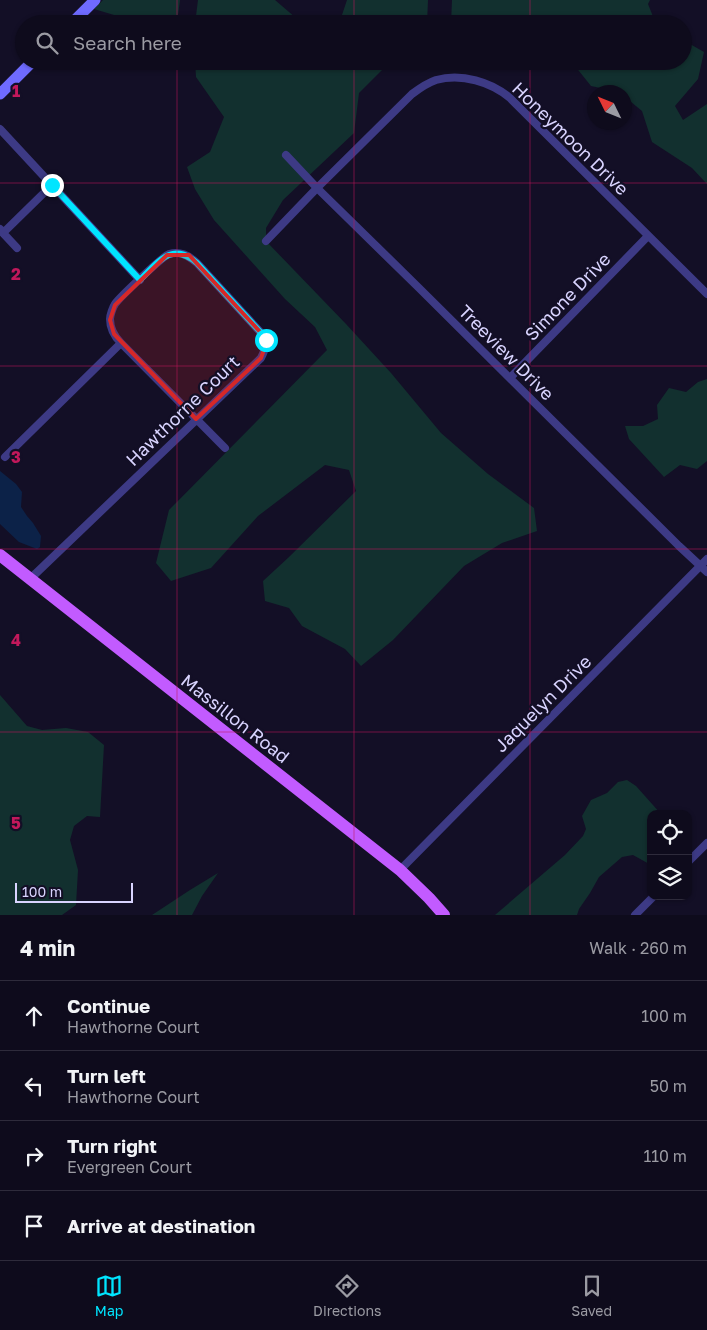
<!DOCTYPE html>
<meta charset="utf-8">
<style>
:root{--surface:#0e0b1c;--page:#171425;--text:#f1f3f6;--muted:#9b9ba3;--line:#2e2b3b;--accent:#00e5ff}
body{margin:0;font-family:"Golos Text",sans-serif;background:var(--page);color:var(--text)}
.controls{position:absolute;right:15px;bottom:15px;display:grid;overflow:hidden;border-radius:10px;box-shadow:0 1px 4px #0004}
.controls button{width:45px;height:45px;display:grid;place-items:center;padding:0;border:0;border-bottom:1px solid var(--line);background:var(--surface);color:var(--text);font:25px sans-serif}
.compass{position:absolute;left:587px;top:85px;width:45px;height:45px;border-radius:50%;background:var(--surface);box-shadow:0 1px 4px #0004;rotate:313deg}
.scale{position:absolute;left:15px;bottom:12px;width:118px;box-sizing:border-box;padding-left:5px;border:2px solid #d9d4ff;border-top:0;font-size:14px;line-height:18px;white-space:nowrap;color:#d9d4ff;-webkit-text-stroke:4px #130f26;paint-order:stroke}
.stop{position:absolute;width:15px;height:15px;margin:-11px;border:4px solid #00e5ff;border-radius:50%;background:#fff}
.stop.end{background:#00e5ff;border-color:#fff;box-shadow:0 1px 5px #0008}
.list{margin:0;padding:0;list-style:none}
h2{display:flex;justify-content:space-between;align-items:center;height:65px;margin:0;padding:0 20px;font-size:21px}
h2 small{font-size:16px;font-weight:400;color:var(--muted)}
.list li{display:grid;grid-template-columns:32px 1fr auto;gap:15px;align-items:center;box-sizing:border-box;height:70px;padding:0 20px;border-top:1px solid var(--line)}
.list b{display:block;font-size:19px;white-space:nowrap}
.list p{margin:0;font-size:16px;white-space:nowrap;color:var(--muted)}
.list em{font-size:16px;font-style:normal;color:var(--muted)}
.icon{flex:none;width:28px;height:28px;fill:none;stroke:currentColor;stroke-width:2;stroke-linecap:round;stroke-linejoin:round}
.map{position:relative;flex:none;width:707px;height:915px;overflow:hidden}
.search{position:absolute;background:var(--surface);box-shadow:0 1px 4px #0004;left:15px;right:15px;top:15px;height:55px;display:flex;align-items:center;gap:12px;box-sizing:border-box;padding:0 18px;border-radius:28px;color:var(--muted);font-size:19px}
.sheet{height:345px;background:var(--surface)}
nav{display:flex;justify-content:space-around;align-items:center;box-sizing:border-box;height:70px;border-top:1px solid var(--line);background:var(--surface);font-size:14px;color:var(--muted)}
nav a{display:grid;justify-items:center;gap:2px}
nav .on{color:var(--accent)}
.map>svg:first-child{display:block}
.green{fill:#12302f}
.water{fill:#0c2248}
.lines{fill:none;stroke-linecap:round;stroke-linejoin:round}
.street{stroke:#3d3a85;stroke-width:8}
.secondary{stroke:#6f6bff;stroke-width:11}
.primary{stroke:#c25bff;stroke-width:12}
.route{stroke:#00e5ff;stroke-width:6}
.marked{fill:#d62828;fill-opacity:0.2;stroke:#d62828;stroke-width:4;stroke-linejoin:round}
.grid{fill:none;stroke:#c2185b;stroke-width:1;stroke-opacity:0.55}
.labels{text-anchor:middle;stroke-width:4.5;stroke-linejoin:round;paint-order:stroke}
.street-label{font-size:18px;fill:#d9d4ff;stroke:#130f26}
.grid-label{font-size:16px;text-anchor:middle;font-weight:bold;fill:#c2185b;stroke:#130f26;stroke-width:4.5;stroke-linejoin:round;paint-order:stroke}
</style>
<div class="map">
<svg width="707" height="915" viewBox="0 0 707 915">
<rect width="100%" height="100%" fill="#130f26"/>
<path class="green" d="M 103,0 L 180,0 L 178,15 L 124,18 L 94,9 Z
M 198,0 L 275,0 L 303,24 L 195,24 Z
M 347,0 L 428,0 L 427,24 L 339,24 Z
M 452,0 L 650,0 L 648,4 L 656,24 L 508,24 L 489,21 L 486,24 L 451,24 Z
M 683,40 L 704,52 L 698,79 L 675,106 L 683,120 L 707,104 L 707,184 L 692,168 L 652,142 L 642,111 L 625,97 L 624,92 L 619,92 L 591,86 L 571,61 L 683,61 Z
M 195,61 L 391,61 L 359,93 L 354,133 L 283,200 L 266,228 L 266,241 L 346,324 L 391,373 L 441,433 L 488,474 L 534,508 L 537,531 L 502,543 L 464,566 L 393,640 L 361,666 L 345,649 L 302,626 L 289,608 L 265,601 L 263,581 L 289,557 L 356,491 L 349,470 L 325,465 L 258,516 L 211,568 L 171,581 L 156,563 L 169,510 L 327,350 L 315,327 L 285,299 L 214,220 L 195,189 L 187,167 L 210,152 L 224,117 L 196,77 Z
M 707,379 L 707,461 L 697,469 L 680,465 L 664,477 L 629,439 L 625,426 L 643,426 L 658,419 L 657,405 L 669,388 L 686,392 L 698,382 Z
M 0,695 L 27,726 L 42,730 L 66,728 L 88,732 L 104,745 L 100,817 L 87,816 L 74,826 L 70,840 L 78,870 L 76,905 L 62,915 L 0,915 Z
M 627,780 L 636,786 L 661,814 L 651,814 L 651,865 L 633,855 L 622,857 L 599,877 L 590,893 L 579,909 L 577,915 L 495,915 L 565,855 L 583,836 L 586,829 L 582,816 L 591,800 L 607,793 L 618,782 Z
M 218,873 L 202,896 L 192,915 L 152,915 L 190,890 Z"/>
<path class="water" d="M 0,471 L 16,484 L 22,492 L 21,507 L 27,516 L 33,523 L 41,536 L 40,547 L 37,549 L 19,542 L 0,524 Z"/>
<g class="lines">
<path class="street" d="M 0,129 L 140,280
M 286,155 L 317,188 L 419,288 L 679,546 L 707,572
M 0,229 L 3,233 L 52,185
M 3,233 L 17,248
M 266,241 L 317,188 L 412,94 C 420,88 427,83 436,80 C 462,73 491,82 510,98 L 707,294
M 510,378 L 648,236
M 5,457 L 121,343
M 30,579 L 261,358 C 265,350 267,344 264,336 L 197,263 C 188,255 180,251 169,254 C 163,256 119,298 115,304 C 113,307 110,315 110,319 C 110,328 115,337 121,343 L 225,448
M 688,862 L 707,843
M 400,870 L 707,559
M 635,915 L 654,896"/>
<path class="secondary" d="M 71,24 L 95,0
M 0,94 L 33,61"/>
<path class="primary" d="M 0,555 L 400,870 L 429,898 L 444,915"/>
</g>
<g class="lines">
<path class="route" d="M 52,185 L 140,280 C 158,262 172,241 197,263 L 264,336 L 266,340"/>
</g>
<path class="marked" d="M 167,255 L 189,255 L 264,336 L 266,344 L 261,358 L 196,419 L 114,334 L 110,320 L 115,305 Z"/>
<path class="grid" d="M 177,0 L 177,24M 354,0 L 354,24M 530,0 L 530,24M 177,61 L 177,915M 354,61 L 354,915M 530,61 L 530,915M 0,183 L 707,183M 0,366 L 707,366M 0,549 L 707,549M 0,732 L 707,732"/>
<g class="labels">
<g class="street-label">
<text transform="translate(570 139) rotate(44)" y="6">Honeymoon Drive</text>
<text transform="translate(568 297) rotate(-46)" y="6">Simone Drive</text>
<text transform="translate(506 353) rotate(45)" y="6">Treeview Drive</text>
<text transform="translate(183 411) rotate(-44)" y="6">Hawthorne Court</text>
<text transform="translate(543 704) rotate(-45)" y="6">Jaquelyn Drive</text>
<text transform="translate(235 719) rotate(38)" y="6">Massillon Road</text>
</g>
</g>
<g class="grid-label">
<text x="16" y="97">1</text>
<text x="16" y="280">2</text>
<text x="16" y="463">3</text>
<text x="16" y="646">4</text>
<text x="16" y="829">5</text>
</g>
</svg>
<div class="controls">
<button><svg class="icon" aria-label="locate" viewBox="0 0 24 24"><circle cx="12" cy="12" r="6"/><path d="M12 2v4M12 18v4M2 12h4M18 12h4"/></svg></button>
<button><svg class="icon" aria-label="layers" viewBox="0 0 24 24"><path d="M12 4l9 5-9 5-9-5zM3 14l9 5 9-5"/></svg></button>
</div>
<svg class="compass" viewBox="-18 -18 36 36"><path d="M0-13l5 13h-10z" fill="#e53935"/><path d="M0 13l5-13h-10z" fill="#9b9ba3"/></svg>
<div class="scale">100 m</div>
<div class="stop" style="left:266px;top:340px"></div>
<div class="stop end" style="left:52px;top:185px"></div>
<div class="search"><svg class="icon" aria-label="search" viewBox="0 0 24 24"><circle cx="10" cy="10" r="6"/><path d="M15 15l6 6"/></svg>Search here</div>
</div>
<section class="sheet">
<h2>4 min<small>Walk · 260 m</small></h2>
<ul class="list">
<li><svg class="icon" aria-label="ahead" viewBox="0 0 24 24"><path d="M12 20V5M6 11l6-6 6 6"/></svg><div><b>Continue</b><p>Hawthorne Court</p></div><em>100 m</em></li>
<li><svg class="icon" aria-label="left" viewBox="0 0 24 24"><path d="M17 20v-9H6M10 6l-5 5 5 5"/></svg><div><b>Turn left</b><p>Hawthorne Court</p></div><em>50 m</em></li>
<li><svg class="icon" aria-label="right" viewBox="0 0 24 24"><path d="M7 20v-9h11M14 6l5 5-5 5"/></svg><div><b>Turn right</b><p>Evergreen Court</p></div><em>110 m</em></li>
<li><svg class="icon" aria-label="arrive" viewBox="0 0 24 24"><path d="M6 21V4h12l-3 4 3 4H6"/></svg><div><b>Arrive at destination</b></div></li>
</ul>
</section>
<nav>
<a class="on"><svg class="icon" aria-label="map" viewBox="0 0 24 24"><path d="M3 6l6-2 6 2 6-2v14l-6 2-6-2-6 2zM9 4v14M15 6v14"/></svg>Map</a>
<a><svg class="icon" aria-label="directions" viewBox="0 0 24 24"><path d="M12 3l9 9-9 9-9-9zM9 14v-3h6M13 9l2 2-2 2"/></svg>Directions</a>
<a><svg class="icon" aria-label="saved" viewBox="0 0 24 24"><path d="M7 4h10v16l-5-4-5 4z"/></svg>Saved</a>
</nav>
